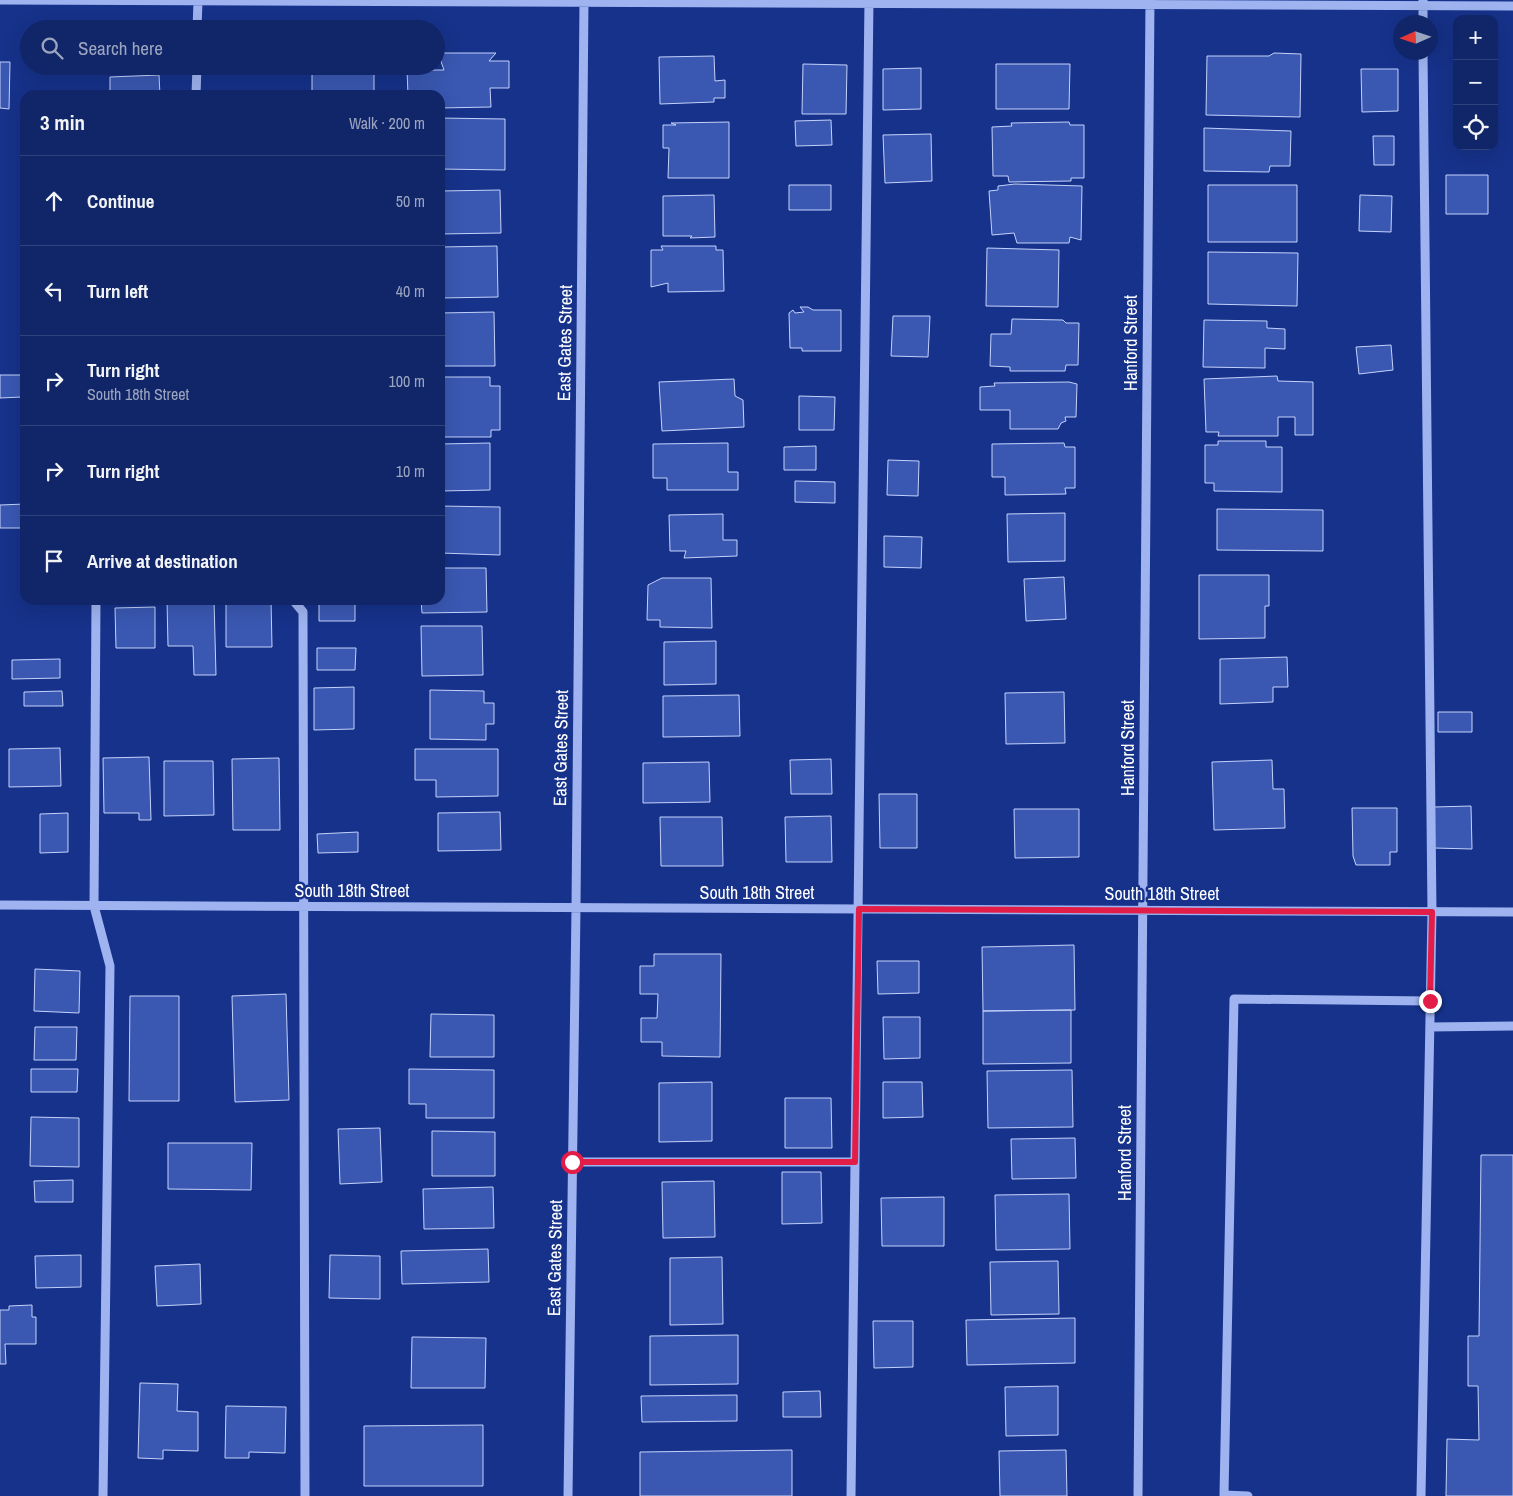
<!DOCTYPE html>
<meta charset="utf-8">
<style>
:root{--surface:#102668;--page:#1e3271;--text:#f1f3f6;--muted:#9ca5c0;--line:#30437c}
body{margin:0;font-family:"Archivo Narrow",sans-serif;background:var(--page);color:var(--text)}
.controls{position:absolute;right:15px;top:15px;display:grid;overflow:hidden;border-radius:10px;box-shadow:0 5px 20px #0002}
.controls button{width:45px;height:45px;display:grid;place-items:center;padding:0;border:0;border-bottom:1px solid var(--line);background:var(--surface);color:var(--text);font:25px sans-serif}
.compass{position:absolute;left:1393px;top:15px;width:45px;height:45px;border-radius:50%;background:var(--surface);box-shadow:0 5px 20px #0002;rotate:267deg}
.stop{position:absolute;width:15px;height:15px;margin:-11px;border:4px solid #e11d48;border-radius:50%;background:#fff}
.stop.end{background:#e11d48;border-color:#fff;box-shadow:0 1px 5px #0008}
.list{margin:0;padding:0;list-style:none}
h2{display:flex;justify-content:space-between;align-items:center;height:65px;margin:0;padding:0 20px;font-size:21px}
h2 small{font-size:16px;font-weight:400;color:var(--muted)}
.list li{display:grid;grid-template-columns:32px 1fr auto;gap:15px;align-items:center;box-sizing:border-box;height:90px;padding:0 20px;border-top:1px solid var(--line)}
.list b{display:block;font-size:19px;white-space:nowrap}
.list p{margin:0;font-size:16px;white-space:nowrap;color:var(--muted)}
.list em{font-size:16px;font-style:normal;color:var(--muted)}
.icon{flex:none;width:28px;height:28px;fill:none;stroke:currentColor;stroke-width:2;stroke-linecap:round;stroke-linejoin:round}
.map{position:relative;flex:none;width:1513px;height:1496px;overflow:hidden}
.search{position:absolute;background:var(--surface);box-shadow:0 5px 20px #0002;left:20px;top:20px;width:425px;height:55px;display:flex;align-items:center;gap:12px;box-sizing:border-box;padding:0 18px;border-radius:28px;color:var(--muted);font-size:19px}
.panel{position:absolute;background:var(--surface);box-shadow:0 5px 20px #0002;left:20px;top:90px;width:425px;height:515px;border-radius:15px}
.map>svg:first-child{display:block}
.building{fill:#3a58b2;stroke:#c4d2fb}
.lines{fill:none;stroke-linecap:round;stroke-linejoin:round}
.minor{stroke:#9eb3ef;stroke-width:9}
.route{stroke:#e11d48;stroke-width:6}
.labels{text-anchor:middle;stroke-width:5;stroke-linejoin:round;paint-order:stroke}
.street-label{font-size:18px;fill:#fff;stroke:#16328a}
</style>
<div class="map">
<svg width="1513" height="1496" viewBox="0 0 1513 1496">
<rect width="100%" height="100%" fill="#16328a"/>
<path class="building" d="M 438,53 L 496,53 L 489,61 L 509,61 L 509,88 L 490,88 L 491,107 L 440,108 L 440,95 L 408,95 L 407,70 L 444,70 Z
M 1274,53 L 1301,54 L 1300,117 L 1206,115 L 1207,56 L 1269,56 Z
M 714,56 L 715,81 L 725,80 L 725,98 L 714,98 L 714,102 L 660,104 L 659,57 Z
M 0,62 L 10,62 L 9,109 L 0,108 Z
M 803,64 L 847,65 L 846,114 L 802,114 Z
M 996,64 L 1070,64 L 1069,109 L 996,109 Z
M 312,66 L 374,66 L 374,95 L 312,95 Z
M 921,68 L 921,109 L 883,110 L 883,69 Z
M 1361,69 L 1398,69 L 1398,111 L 1362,112 Z
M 159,75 L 160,95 L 110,95 L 110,77 Z
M 440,118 L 505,119 L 505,170 L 440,169 Z
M 831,120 L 832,145 L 796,146 L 795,121 Z
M 729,122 L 729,178 L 668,178 L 669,148 L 663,148 L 663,125 L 676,125 L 671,123 Z
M 1069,122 L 1070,125 L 1084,125 L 1084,178 L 1071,178 L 1071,181 L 1009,182 L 1008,176 L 993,176 L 992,127 L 1012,126 L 1011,123 Z
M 1204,128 L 1291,131 L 1290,166 L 1270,166 L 1269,172 L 1204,171 Z
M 931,134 L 932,181 L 885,183 L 883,135 Z
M 1373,136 L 1394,136 L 1394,165 L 1374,165 Z
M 1446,175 L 1488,175 L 1488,214 L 1446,214 Z
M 1015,184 L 1082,186 L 1081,240 L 1070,237 L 1069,243 L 1017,243 L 1014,233 L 992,235 L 989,191 L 998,190 L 998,186 Z
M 789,185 L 831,185 L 831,210 L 789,210 Z
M 1208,185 L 1297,185 L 1297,242 L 1208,242 Z
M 500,190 L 501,233 L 440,234 L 440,191 Z
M 714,195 L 715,237 L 690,238 L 692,236 L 663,236 L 663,196 Z
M 1360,195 L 1392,196 L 1391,232 L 1359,231 Z
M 497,246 L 498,297 L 440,298 L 440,247 Z
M 661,246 L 716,246 L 716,250 L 723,250 L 724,291 L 668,292 L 668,283 L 651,287 L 651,250 L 663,250 Z
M 987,248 L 1059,250 L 1058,307 L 986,306 Z
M 1208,252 L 1298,253 L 1297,306 L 1208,304 Z
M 800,307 L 808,307 L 813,310 L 841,310 L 841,351 L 802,351 L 802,348 L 790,348 L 789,313 L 793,310 L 795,313 L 804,312 Z
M 494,312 L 495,366 L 440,366 L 440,313 Z
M 893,316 L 930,316 L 928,357 L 891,356 Z
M 1012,319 L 1063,320 L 1066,323 L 1079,323 L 1078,365 L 1066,365 L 1065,371 L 1010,371 L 1010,367 L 990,366 L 991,334 L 1011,334 Z
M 1204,320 L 1267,321 L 1267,328 L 1285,329 L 1285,349 L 1265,348 L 1265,368 L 1203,367 Z
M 1391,345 L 1393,370 L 1359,374 L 1356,347 Z
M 0,375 L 21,375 L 22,397 L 0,398 Z
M 1277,376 L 1278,381 L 1313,382 L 1313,435 L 1295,435 L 1295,417 L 1278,417 L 1278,436 L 1218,436 L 1219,432 L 1206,432 L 1204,379 Z
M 440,377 L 490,377 L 490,386 L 500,386 L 500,430 L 491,430 L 491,437 L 440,437 Z
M 734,379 L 735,396 L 743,400 L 744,427 L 662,431 L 659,382 Z
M 1069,382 L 1077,384 L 1076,417 L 1065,417 L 1066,421 L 1061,423 L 1058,429 L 1010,429 L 1010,410 L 980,410 L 980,387 L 995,386 L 994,383 Z
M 799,396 L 835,397 L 834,430 L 799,430 Z
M 1218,441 L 1266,441 L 1266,447 L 1282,447 L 1282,492 L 1214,491 L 1214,483 L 1205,483 L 1205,445 L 1218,445 Z
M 490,443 L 490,490 L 440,491 L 440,444 Z
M 728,443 L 728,472 L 738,472 L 738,490 L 667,490 L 667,478 L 653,478 L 653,444 Z
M 1064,443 L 1065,447 L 1075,447 L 1075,488 L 1065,488 L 1066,494 L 1005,495 L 1005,477 L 992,477 L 992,444 Z
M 816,446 L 816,470 L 784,470 L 784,447 Z
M 888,460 L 919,461 L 918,496 L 887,495 Z
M 795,481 L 835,482 L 835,503 L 795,502 Z
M 25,504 L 25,528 L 0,528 L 0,505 Z
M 440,506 L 500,507 L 500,555 L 440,553 Z
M 1217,509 L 1323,510 L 1323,551 L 1217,550 Z
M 1065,513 L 1065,561 L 1008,562 L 1007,514 Z
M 723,514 L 723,540 L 737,540 L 737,556 L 684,558 L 686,551 L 670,551 L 669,515 Z
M 884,536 L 922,537 L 921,568 L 884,567 Z
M 440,568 L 486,568 L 487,612 L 422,613 L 421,600 L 440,600 Z
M 1199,575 L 1269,575 L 1269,606 L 1265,606 L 1265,638 L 1199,639 Z
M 1064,577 L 1066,619 L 1026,621 L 1024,579 Z
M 662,578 L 711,578 L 712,628 L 660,627 L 660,620 L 647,620 L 648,585 Z
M 167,600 L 214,600 L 216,675 L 194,675 L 193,646 L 168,646 Z
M 226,600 L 271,600 L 272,647 L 226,647 Z
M 319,602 L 355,603 L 355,621 L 319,621 Z
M 155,607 L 155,648 L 116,648 L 115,608 Z
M 421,626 L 482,626 L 483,675 L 422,676 Z
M 716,641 L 716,684 L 664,685 L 664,642 Z
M 317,648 L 356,648 L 355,670 L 317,670 Z
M 1287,657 L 1288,687 L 1273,687 L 1273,702 L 1220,704 L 1220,659 Z
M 60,659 L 60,678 L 12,679 L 12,660 Z
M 354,687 L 354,729 L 314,730 L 314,688 Z
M 430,690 L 484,691 L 484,703 L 494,703 L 494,724 L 486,724 L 486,740 L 430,739 Z
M 62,691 L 63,706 L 24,706 L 24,692 Z
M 1064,692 L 1065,743 L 1006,744 L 1005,693 Z
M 739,695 L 740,736 L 663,737 L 663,696 Z
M 1438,712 L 1472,712 L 1472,732 L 1438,732 Z
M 60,748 L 61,786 L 9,787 L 9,749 Z
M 415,749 L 498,749 L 498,796 L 436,797 L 436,780 L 415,780 Z
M 149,757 L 151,820 L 139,820 L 139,813 L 104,813 L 103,758 Z
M 279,758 L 280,830 L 233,830 L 232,759 Z
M 831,759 L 832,794 L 791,794 L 790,760 Z
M 1272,760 L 1273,789 L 1284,789 L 1285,828 L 1214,830 L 1212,762 Z
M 164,761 L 213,761 L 214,815 L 164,816 Z
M 709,762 L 710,802 L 643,803 L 643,763 Z
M 879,794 L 917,794 L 917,848 L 880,848 Z
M 1471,806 L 1472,849 L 1434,848 L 1434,807 Z
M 1352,808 L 1397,808 L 1397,852 L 1390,852 L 1390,865 L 1356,865 L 1353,856 Z
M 1014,809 L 1079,809 L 1079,857 L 1015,858 Z
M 500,812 L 501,850 L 438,851 L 438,813 Z
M 68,813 L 68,852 L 40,853 L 40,814 Z
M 831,816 L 832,862 L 786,862 L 785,817 Z
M 660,817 L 722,817 L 723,866 L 661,866 Z
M 358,832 L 358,852 L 318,853 L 317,834 Z
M 1074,945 L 1075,1010 L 983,1011 L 982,947 Z
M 654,954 L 721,954 L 720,1057 L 662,1056 L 662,1042 L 641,1042 L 641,1018 L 657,1018 L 658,994 L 640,994 L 640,966 L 654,966 Z
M 877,961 L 919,961 L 919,993 L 878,994 Z
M 35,969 L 80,971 L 79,1013 L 34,1011 Z
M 286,994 L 289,1100 L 235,1102 L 232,996 Z
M 130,996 L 179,996 L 179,1101 L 129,1101 Z
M 1071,1010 L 1071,1063 L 983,1064 L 983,1011 Z
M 431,1014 L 494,1015 L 494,1057 L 430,1057 Z
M 883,1017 L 920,1017 L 920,1058 L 884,1059 Z
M 35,1027 L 77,1027 L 76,1060 L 34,1060 Z
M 31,1069 L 78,1069 L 77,1092 L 31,1092 Z
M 409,1069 L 494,1070 L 494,1118 L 426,1118 L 426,1104 L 409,1104 Z
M 1072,1070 L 1073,1127 L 988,1128 L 987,1071 Z
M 712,1082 L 712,1141 L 659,1142 L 659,1083 Z
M 883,1082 L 922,1082 L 923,1117 L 883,1118 Z
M 785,1098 L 831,1098 L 832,1148 L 785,1148 Z
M 31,1117 L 79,1118 L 79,1167 L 30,1166 Z
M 380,1128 L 382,1182 L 340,1184 L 338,1129 Z
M 432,1131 L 495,1132 L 495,1176 L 432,1176 Z
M 1075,1138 L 1076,1178 L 1012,1179 L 1011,1139 Z
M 168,1143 L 252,1143 L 251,1190 L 168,1189 Z
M 1481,1155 L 1513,1155 L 1513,1496 L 1446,1496 L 1447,1439 L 1479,1440 L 1478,1386 L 1468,1386 L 1468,1336 L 1479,1336 Z
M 782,1172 L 821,1172 L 822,1223 L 782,1224 Z
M 73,1180 L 73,1202 L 35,1202 L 34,1181 Z
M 714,1181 L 715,1237 L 663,1238 L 662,1182 Z
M 493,1187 L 494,1228 L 424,1229 L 423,1189 Z
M 1069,1194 L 1070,1249 L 996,1250 L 995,1195 Z
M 944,1197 L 944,1246 L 882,1246 L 881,1198 Z
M 488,1249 L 489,1282 L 402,1284 L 401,1251 Z
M 81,1255 L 81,1287 L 36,1288 L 35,1256 Z
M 330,1255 L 380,1256 L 380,1299 L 329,1298 Z
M 722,1257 L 723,1324 L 670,1325 L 670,1258 Z
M 1058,1261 L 1059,1314 L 991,1315 L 990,1262 Z
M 200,1264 L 201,1304 L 157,1306 L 155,1266 Z
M 32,1305 L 32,1317 L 36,1317 L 36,1344 L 5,1344 L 6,1364 L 0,1364 L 0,1310 L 9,1310 L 9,1306 Z
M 1075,1318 L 1075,1363 L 967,1365 L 966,1320 Z
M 873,1321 L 913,1321 L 913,1367 L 874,1368 Z
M 738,1335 L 738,1384 L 650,1385 L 650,1336 Z
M 412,1337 L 486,1338 L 485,1388 L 411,1388 Z
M 140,1383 L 178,1384 L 177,1411 L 198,1412 L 198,1451 L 163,1450 L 163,1459 L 138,1458 Z
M 1058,1386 L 1058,1435 L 1006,1436 L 1005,1387 Z
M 820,1391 L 821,1417 L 783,1417 L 783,1392 Z
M 737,1395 L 737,1421 L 642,1422 L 641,1396 Z
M 226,1406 L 286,1407 L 285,1453 L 249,1452 L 249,1458 L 225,1458 Z
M 483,1425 L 483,1486 L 364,1486 L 364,1426 Z
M 792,1450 L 792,1496 L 640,1496 L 640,1452 Z
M 1066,1450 L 1067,1496 L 1000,1496 L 999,1451 Z"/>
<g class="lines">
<path class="minor" d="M 0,0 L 1513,6
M 1423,0 L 1423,22
M 197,29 L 198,1
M 196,95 L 197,66
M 96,600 L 94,906 L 110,966 L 103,1496
M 293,600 L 303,612 L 305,1496
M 0,905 L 1513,912
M 1430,1027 L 1513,1026
M 573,1162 L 855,1162
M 568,1496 L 576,908 L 584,0
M 851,1496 L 869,0
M 1138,1496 L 1150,0
M 1248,1496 L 1224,1495 L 1234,999 L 1430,1001
M 1421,1496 L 1432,912 L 1423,52"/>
</g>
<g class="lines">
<path class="route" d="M 572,1162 L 855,1162 L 859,909 L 1432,912 L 1430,1001"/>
</g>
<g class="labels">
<g class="street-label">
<text transform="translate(565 343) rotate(-89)" y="6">East Gates Street</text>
<text transform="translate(1131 343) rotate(-90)" y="6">Hanford Street</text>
<text transform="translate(561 748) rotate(-89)" y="6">East Gates Street</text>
<text transform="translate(1128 748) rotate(-90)" y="6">Hanford Street</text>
<text x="352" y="897">South 18th Street</text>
<text x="757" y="899">South 18th Street</text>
<text x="1162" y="900">South 18th Street</text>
<text transform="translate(1125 1153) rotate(-90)" y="6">Hanford Street</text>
<text transform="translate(555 1258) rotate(-89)" y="6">East Gates Street</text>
</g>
</g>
</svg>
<div class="controls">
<button>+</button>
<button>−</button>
<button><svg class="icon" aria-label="locate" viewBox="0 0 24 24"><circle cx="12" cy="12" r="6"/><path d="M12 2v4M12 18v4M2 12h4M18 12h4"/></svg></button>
</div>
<svg class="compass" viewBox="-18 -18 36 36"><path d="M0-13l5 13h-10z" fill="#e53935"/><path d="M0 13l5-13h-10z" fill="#9ca5c0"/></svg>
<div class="stop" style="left:572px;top:1162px"></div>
<div class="stop end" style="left:1430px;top:1001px"></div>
<div class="search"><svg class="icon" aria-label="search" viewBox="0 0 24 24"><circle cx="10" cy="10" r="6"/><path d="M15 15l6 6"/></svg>Search here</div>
<section class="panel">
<h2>3 min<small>Walk · 200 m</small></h2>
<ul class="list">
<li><svg class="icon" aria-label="ahead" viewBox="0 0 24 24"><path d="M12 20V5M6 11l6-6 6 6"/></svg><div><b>Continue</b></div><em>50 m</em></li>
<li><svg class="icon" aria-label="left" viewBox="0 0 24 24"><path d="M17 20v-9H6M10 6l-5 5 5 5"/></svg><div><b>Turn left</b></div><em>40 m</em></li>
<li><svg class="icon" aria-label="right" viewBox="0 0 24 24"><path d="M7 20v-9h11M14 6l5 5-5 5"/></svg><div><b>Turn right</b><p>South 18th Street</p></div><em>100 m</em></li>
<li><svg class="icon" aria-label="right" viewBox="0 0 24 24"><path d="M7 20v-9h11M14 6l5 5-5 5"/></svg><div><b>Turn right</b></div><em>10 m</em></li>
<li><svg class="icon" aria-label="arrive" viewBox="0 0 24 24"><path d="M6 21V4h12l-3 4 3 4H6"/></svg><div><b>Arrive at destination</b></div></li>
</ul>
</section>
</div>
